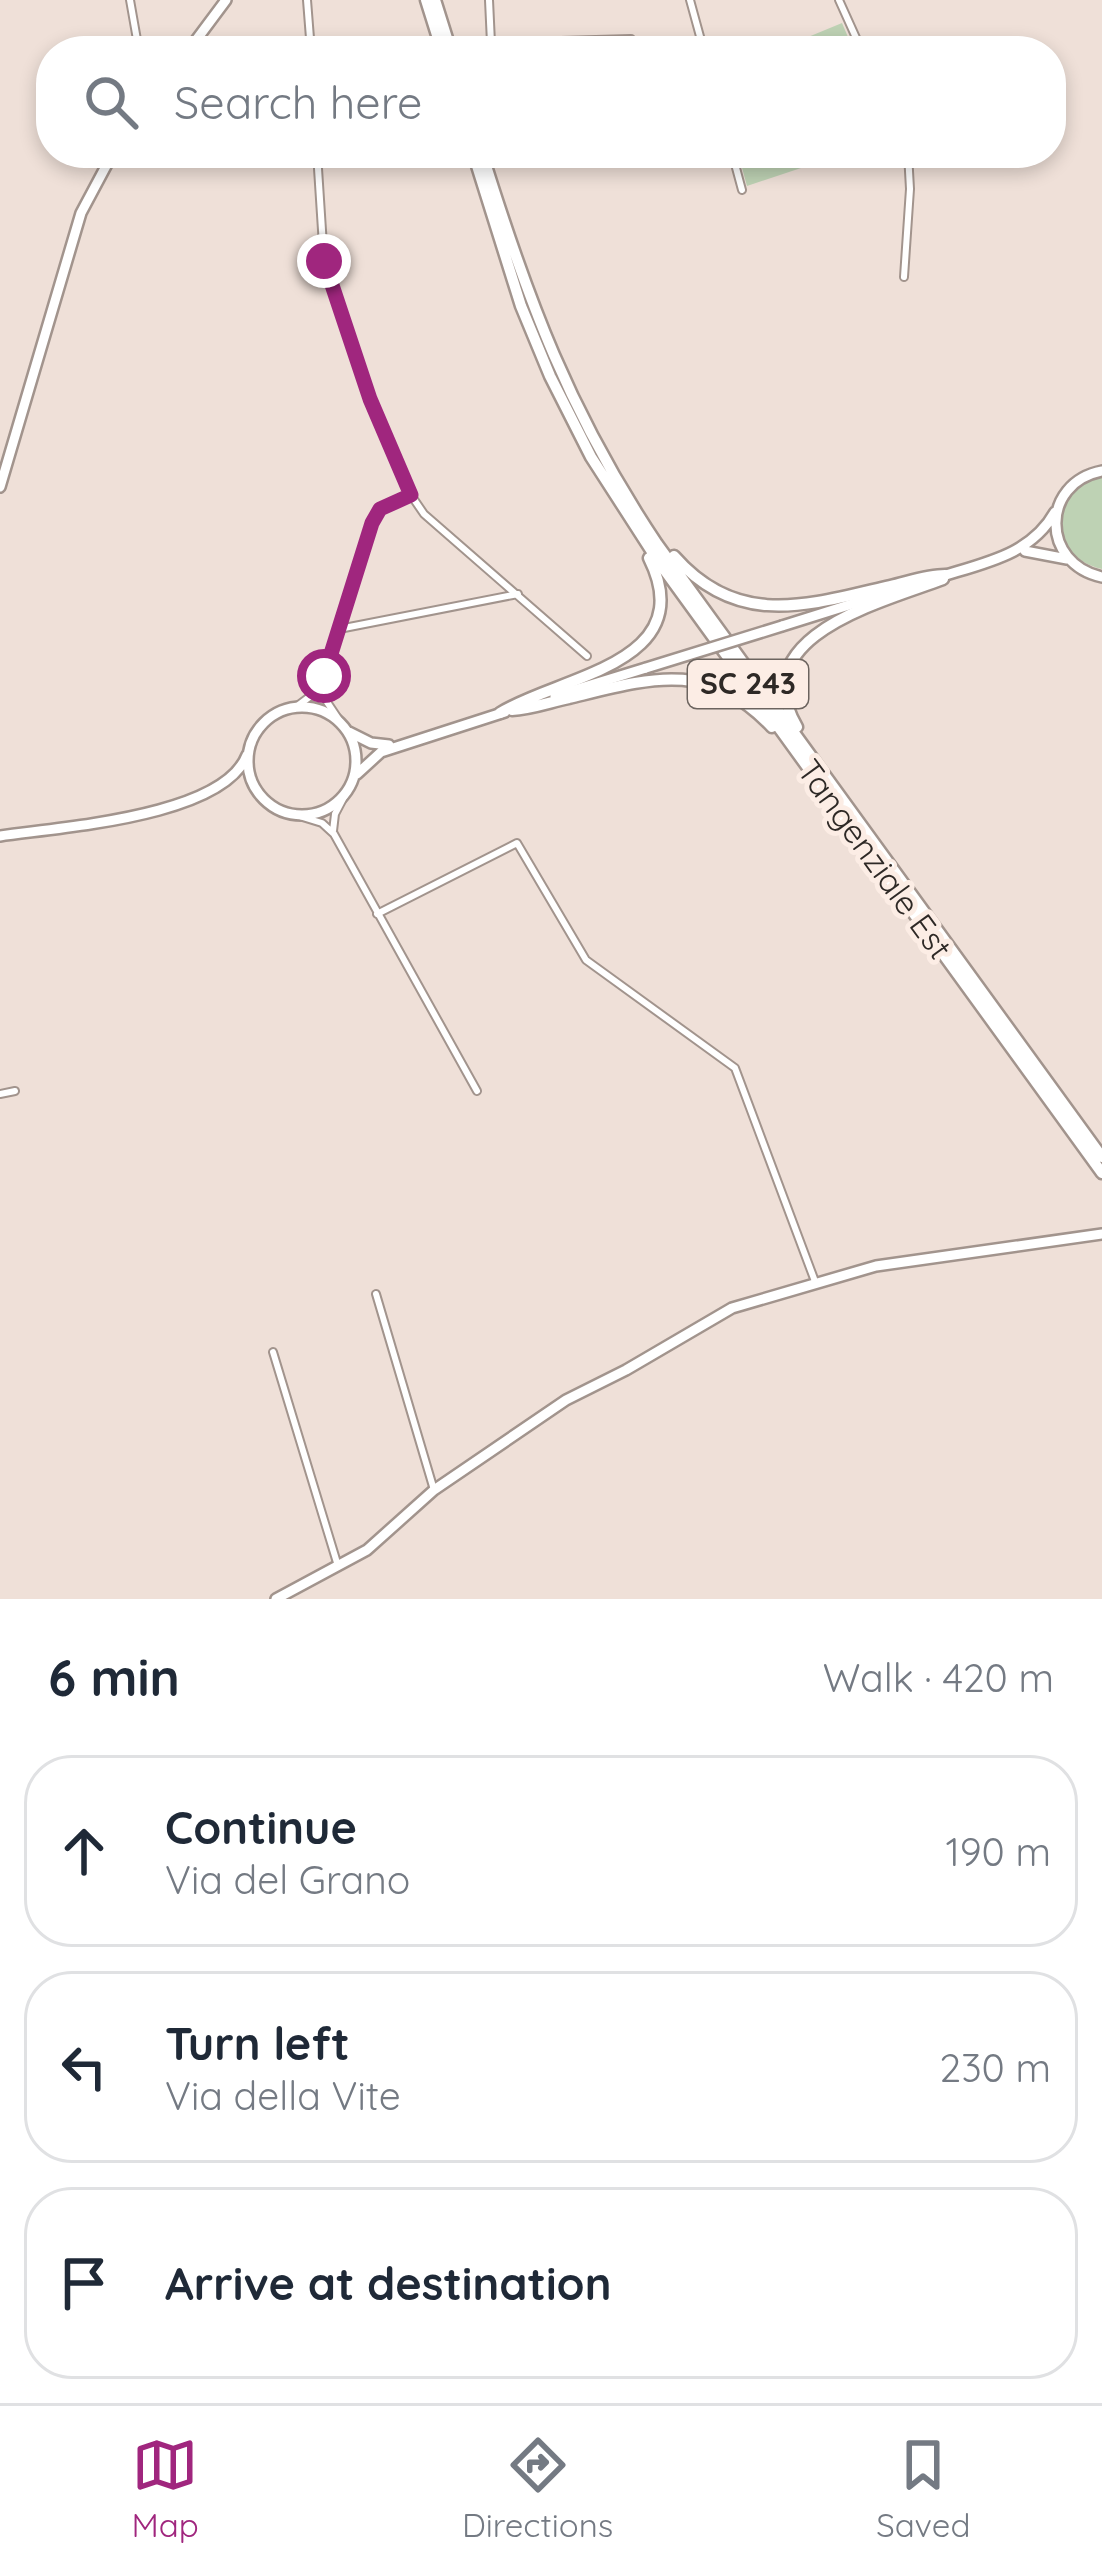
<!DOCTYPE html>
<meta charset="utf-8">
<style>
:root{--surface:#fff;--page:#f6f6f7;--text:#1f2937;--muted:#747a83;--line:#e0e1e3;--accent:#a0267e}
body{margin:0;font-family:Quicksand,sans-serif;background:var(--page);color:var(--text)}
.stop{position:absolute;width:36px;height:36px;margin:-27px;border:9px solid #a0267e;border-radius:50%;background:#fff}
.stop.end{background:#a0267e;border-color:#fff;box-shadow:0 3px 12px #0008}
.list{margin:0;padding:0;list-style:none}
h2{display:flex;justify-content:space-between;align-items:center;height:156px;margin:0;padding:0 48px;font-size:51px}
h2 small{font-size:39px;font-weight:400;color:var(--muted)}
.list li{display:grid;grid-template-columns:78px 1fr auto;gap:36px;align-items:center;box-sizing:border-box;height:192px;margin:0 24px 24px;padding:0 24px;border:3px solid var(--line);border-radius:48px}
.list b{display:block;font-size:45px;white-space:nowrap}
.list p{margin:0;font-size:39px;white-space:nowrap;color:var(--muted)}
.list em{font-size:39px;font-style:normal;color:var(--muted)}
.icon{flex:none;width:66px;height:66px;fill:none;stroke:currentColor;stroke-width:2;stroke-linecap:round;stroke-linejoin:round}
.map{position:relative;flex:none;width:1102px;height:1599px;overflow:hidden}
.search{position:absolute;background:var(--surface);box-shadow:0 6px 18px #0003;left:36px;right:36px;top:36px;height:132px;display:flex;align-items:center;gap:30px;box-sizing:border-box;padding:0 42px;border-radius:48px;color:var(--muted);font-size:45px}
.sheet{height:804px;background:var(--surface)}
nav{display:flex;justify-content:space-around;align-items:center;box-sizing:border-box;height:168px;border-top:3px solid var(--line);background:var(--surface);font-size:33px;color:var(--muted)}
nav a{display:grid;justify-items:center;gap:6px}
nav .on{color:var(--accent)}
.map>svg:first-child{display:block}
.green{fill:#bed2b4}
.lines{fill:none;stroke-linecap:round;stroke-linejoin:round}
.street-casing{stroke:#a2948d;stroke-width:10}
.secondary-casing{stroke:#a2948d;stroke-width:14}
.highway-casing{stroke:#a2948d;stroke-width:15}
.street{stroke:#fff;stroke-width:6}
.secondary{stroke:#fff;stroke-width:9}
.highway{stroke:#fff;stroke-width:10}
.secondary-bridge-casing{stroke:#a2948d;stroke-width:14;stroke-linecap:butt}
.secondary-bridge{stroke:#fff;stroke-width:9}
.route{stroke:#a0267e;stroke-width:15}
.labels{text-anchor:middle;stroke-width:10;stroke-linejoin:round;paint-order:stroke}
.shield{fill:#fcede5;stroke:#6c645f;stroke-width:3}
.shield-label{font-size:30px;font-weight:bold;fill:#2e2926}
.street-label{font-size:33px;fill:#2e2926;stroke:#fcede5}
</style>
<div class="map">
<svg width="1102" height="1599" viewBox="0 0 1102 1599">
<rect width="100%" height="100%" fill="#efe0d8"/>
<path class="green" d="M 842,23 L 854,51 L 799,51 L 796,42 Z
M 738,153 L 794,153 L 801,168 L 747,186 Z
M 1102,476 L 1102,569 C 1047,557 1045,486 1102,476 Z"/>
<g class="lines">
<defs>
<path id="street" d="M 130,0 L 139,51
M 307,0 L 311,51
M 489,0 L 491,43 L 631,39
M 690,0 L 704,51
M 839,0 L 862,51
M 317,153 L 324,261 L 370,399 L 411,495 L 424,514 L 587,656
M 732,153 L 742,190
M 904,277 L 910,189 L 908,153
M 339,629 L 518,594
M 323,686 L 327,702 L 341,723
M 296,707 L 320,689 L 372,523 L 380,509 L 411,495
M 296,815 L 322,823 L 334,834 L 477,1091
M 333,831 L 335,814 L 346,793
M 377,914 L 517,843 L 586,960 L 735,1068 L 816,1284
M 0,1094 L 15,1091
M 376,1294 L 434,1490
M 273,1352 L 338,1566"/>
<path id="secondary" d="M 188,51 L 226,0
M 1102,471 C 1040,483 1041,564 1102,577
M 0,487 L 81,213 L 113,153
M 1025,551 L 1067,559
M 939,577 C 984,563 1031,555 1055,512
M 782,626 L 900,589
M 555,696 L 646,668
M248 761a54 54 0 1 1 108 0a54 54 0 1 1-108 0Z
M 349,732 L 371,743 L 389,745
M 357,774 L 381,752 L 505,712
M 0,836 C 60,827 223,817 247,755
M 276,1599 L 367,1550 L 434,1490 L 566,1400 L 626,1370 L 732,1308 L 876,1266 L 1102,1234"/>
<path id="highway" d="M 426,0 L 442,51
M 435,0 L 451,51
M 473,153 L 521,306 L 550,376 L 591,457 L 658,561 L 1102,1173
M 482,153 C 528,301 570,414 657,544 L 1102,1157
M 674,556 C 738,629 808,605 890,586 C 908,582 927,575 945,575
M 512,710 C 531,709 550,702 569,698 C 651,678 707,659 772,727
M 500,713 C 559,676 702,664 649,558
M 797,727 C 743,636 882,602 943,579"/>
</defs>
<use href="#street" class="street-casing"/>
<use href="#secondary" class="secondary-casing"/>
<use href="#highway" class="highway-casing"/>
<use href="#street" class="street"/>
<use href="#secondary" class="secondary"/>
<use href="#highway" class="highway"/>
<defs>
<path id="secondary-bridge" d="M 646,668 L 782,626"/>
</defs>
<use href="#secondary-bridge" class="secondary-bridge-casing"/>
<use href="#secondary-bridge" class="secondary-bridge"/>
</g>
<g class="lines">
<path class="route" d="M 324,261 L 370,399 L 411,495 L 380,509 L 372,523 L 324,676"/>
</g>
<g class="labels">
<rect class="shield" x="688" y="660" width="120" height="48" rx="9"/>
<g class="shield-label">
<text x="748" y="694">SC 243</text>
</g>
<g class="street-label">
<text transform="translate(875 859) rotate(54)" y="12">Tangenziale Est</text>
</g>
</g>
</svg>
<div class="stop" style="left:324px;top:676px"></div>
<div class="stop end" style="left:324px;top:261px"></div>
<div class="search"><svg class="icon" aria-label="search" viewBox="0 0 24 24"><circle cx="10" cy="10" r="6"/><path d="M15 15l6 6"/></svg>Search here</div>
</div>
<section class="sheet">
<h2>6 min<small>Walk · 420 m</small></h2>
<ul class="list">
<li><svg class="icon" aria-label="ahead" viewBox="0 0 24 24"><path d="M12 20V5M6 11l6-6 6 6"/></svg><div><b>Continue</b><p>Via del Grano</p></div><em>190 m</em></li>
<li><svg class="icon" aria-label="left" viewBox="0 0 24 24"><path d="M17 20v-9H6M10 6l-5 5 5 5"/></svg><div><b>Turn left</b><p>Via della Vite</p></div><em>230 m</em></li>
<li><svg class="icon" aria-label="arrive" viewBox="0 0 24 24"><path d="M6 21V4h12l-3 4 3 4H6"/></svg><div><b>Arrive at destination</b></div></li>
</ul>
</section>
<nav>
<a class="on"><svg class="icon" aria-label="map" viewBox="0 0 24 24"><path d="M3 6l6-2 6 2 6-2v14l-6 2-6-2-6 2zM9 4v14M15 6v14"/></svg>Map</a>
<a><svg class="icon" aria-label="directions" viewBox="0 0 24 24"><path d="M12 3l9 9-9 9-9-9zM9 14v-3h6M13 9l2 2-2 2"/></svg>Directions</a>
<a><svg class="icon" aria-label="saved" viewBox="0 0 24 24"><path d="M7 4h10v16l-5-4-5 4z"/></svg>Saved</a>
</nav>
